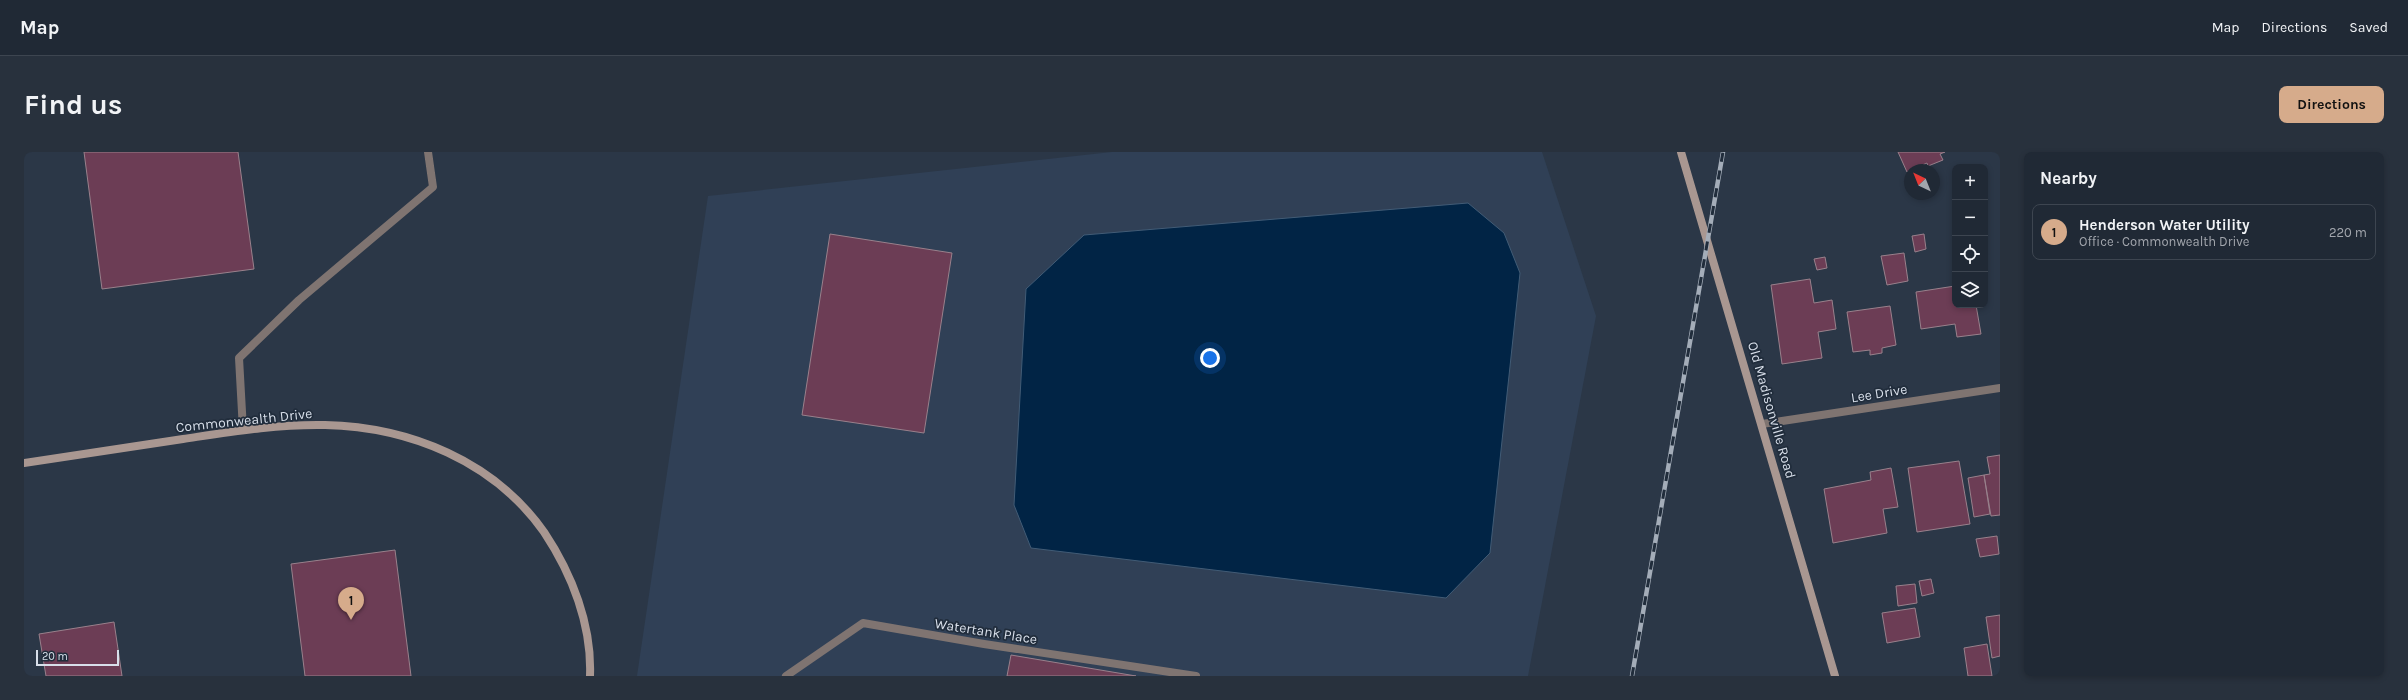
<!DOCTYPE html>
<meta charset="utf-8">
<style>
:root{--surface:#202935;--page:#28313d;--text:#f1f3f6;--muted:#a2a6ad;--line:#3d4550;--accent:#d6ab8b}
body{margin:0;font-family:Karla,sans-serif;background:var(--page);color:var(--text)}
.controls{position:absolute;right:12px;top:12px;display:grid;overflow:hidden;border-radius:8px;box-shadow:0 2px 6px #0003}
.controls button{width:36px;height:36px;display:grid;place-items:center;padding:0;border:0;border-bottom:1px solid var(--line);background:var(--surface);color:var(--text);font:20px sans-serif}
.compass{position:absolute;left:1880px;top:12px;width:36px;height:36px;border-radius:50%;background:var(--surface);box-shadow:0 2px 6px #0003;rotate:317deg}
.scale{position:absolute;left:12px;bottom:10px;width:83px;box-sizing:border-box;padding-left:4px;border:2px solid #d8dfea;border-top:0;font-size:11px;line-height:14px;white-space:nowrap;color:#d8dfea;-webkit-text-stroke:3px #212d3c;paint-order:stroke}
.you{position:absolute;left:1186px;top:206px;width:14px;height:14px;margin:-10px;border:3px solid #fff;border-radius:50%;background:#1a73e8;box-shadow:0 0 0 6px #1a73e833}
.badge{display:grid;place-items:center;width:26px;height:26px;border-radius:50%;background:var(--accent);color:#111;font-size:13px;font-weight:700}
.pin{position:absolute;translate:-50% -33px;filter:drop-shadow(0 1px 2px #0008)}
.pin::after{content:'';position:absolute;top:21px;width:14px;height:12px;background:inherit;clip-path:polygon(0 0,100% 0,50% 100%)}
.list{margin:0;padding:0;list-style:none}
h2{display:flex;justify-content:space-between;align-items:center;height:52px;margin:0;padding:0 16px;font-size:17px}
h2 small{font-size:13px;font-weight:400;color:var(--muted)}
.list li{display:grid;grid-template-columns:26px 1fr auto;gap:12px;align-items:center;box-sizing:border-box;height:56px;margin:0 8px 8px;padding:0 8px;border:1px solid var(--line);border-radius:8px}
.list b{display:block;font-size:15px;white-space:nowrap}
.list p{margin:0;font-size:13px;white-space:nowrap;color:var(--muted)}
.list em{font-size:13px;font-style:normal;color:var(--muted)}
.icon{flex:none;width:22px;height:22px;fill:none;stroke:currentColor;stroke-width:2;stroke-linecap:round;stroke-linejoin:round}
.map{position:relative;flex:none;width:1976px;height:524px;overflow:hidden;border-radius:8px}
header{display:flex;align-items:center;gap:24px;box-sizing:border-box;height:56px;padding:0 20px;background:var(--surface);border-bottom:1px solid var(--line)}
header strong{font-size:19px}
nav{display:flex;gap:22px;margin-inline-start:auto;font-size:14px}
.intro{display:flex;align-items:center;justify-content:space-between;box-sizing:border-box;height:96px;padding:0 24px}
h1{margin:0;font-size:28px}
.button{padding:10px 18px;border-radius:8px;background:var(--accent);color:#111;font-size:14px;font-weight:700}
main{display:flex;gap:24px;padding:0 24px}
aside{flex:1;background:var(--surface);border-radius:8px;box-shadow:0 2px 6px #0003}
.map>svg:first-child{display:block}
.built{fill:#304056}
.water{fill:#012445;stroke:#425c76}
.building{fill:#6c3d55;stroke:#99818c}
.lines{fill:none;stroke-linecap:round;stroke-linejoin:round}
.lane{stroke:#7f7471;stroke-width:8}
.street{stroke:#7f7471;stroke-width:8}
.secondary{stroke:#a99791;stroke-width:8}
.rail-casing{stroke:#a4adb9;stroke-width:4.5}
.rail{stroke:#212d3c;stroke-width:3;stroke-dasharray:9;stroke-linecap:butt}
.labels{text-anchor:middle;stroke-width:3.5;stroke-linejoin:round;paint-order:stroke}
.street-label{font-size:14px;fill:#d8dfea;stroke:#212d3c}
</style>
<header>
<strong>Map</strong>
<nav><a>Map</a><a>Directions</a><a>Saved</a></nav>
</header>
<div class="intro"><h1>Find us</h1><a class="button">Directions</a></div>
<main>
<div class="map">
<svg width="1976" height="524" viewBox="0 0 1976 524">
<rect width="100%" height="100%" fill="#2b3747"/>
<path class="built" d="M 1088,0 L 1518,0 L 1572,164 L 1504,524 L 613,524 L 684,44 Z"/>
<path class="water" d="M 1444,51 L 1480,81 L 1496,121 L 1466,401 L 1422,446 L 1007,396 L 990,353 L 1002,137 L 1060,83 Z"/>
<path class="building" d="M 60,0 L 214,0 L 230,117 L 78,137 Z
M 1874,0 L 1921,0 L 1916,2 L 1919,8 L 1904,14 L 1903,11 L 1883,20 Z
M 806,82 L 928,101 L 900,281 L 778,263 Z
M 1900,82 L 1902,97 L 1891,100 L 1888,84 Z
M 1880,101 L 1884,129 L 1863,133 L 1857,104 Z
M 1801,105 L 1803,116 L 1793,118 L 1790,107 Z
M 1786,127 L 1790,151 L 1808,148 L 1812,177 L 1794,180 L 1798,206 L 1758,212 L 1747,133 Z
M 1931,134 L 1931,153 L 1952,153 L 1957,182 L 1933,185 L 1931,172 L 1897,177 L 1892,140 Z
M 1866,154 L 1872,193 L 1858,196 L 1858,201 L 1846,203 L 1846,198 L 1829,200 L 1823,160 Z
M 1976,303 L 1976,363 L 1967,364 L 1960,323 L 1966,322 L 1963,305 Z
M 1935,309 L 1946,372 L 1893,380 L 1884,316 Z
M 1867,316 L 1874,355 L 1859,357 L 1863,381 L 1809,391 L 1800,337 L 1847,328 L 1846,320 Z
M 1960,323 L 1966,362 L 1950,365 L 1944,326 Z
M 1973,384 L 1975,402 L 1956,405 L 1952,387 Z
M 371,398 L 387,524 L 281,524 L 267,412 Z
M 1907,427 L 1910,441 L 1898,444 L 1895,429 Z
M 1891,432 L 1893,451 L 1874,454 L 1872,434 Z
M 1891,456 L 1896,485 L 1863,491 L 1858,461 Z
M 1976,463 L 1976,504 L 1968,506 L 1962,465 Z
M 90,470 L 98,524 L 22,524 L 15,482 Z
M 1963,492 L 1968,524 L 1944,524 L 1940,496 Z
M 987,503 L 1112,524 L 983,524 Z"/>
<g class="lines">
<path class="lane" d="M 219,278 L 215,206 L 275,148 L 409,35 L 404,0
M 762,524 L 839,471 L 960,492 L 1172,524"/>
<path class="street" d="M 1738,272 L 1976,236"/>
<path class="secondary" d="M 1657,0 L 1811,524
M 0,311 C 53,303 106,295 159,287 C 206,280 253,272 301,273 C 386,275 470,309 520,380 C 548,422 568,473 566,524"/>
<defs>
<path id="rail" d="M 1608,524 L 1699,0"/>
</defs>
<use href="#rail" class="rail-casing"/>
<use href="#rail" class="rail"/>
</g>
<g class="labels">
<g class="street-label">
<text transform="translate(1855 241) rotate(-9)" y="5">Lee Drive</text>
<text transform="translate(1748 258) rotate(74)" y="5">Old Madisonville Road</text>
<text transform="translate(220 268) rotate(-6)" y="5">Commonwealth Drive</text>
<text transform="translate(962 479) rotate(9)" y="5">Watertank Place</text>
</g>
</g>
</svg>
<div class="controls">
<button>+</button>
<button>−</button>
<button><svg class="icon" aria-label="locate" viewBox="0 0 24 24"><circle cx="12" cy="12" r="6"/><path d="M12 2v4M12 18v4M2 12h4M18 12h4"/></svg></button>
<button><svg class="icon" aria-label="layers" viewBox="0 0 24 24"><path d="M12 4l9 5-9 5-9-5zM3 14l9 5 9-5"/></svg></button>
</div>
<svg class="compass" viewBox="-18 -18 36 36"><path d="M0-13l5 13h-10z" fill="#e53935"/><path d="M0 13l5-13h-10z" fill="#a2a6ad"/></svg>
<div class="scale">20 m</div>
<div class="you"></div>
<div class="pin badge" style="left:327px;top:468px">1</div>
</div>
<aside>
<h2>Nearby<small></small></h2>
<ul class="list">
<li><span class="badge">1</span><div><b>Henderson Water Utility</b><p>Office · Commonwealth Drive</p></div><em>220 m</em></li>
</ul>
</aside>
</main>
